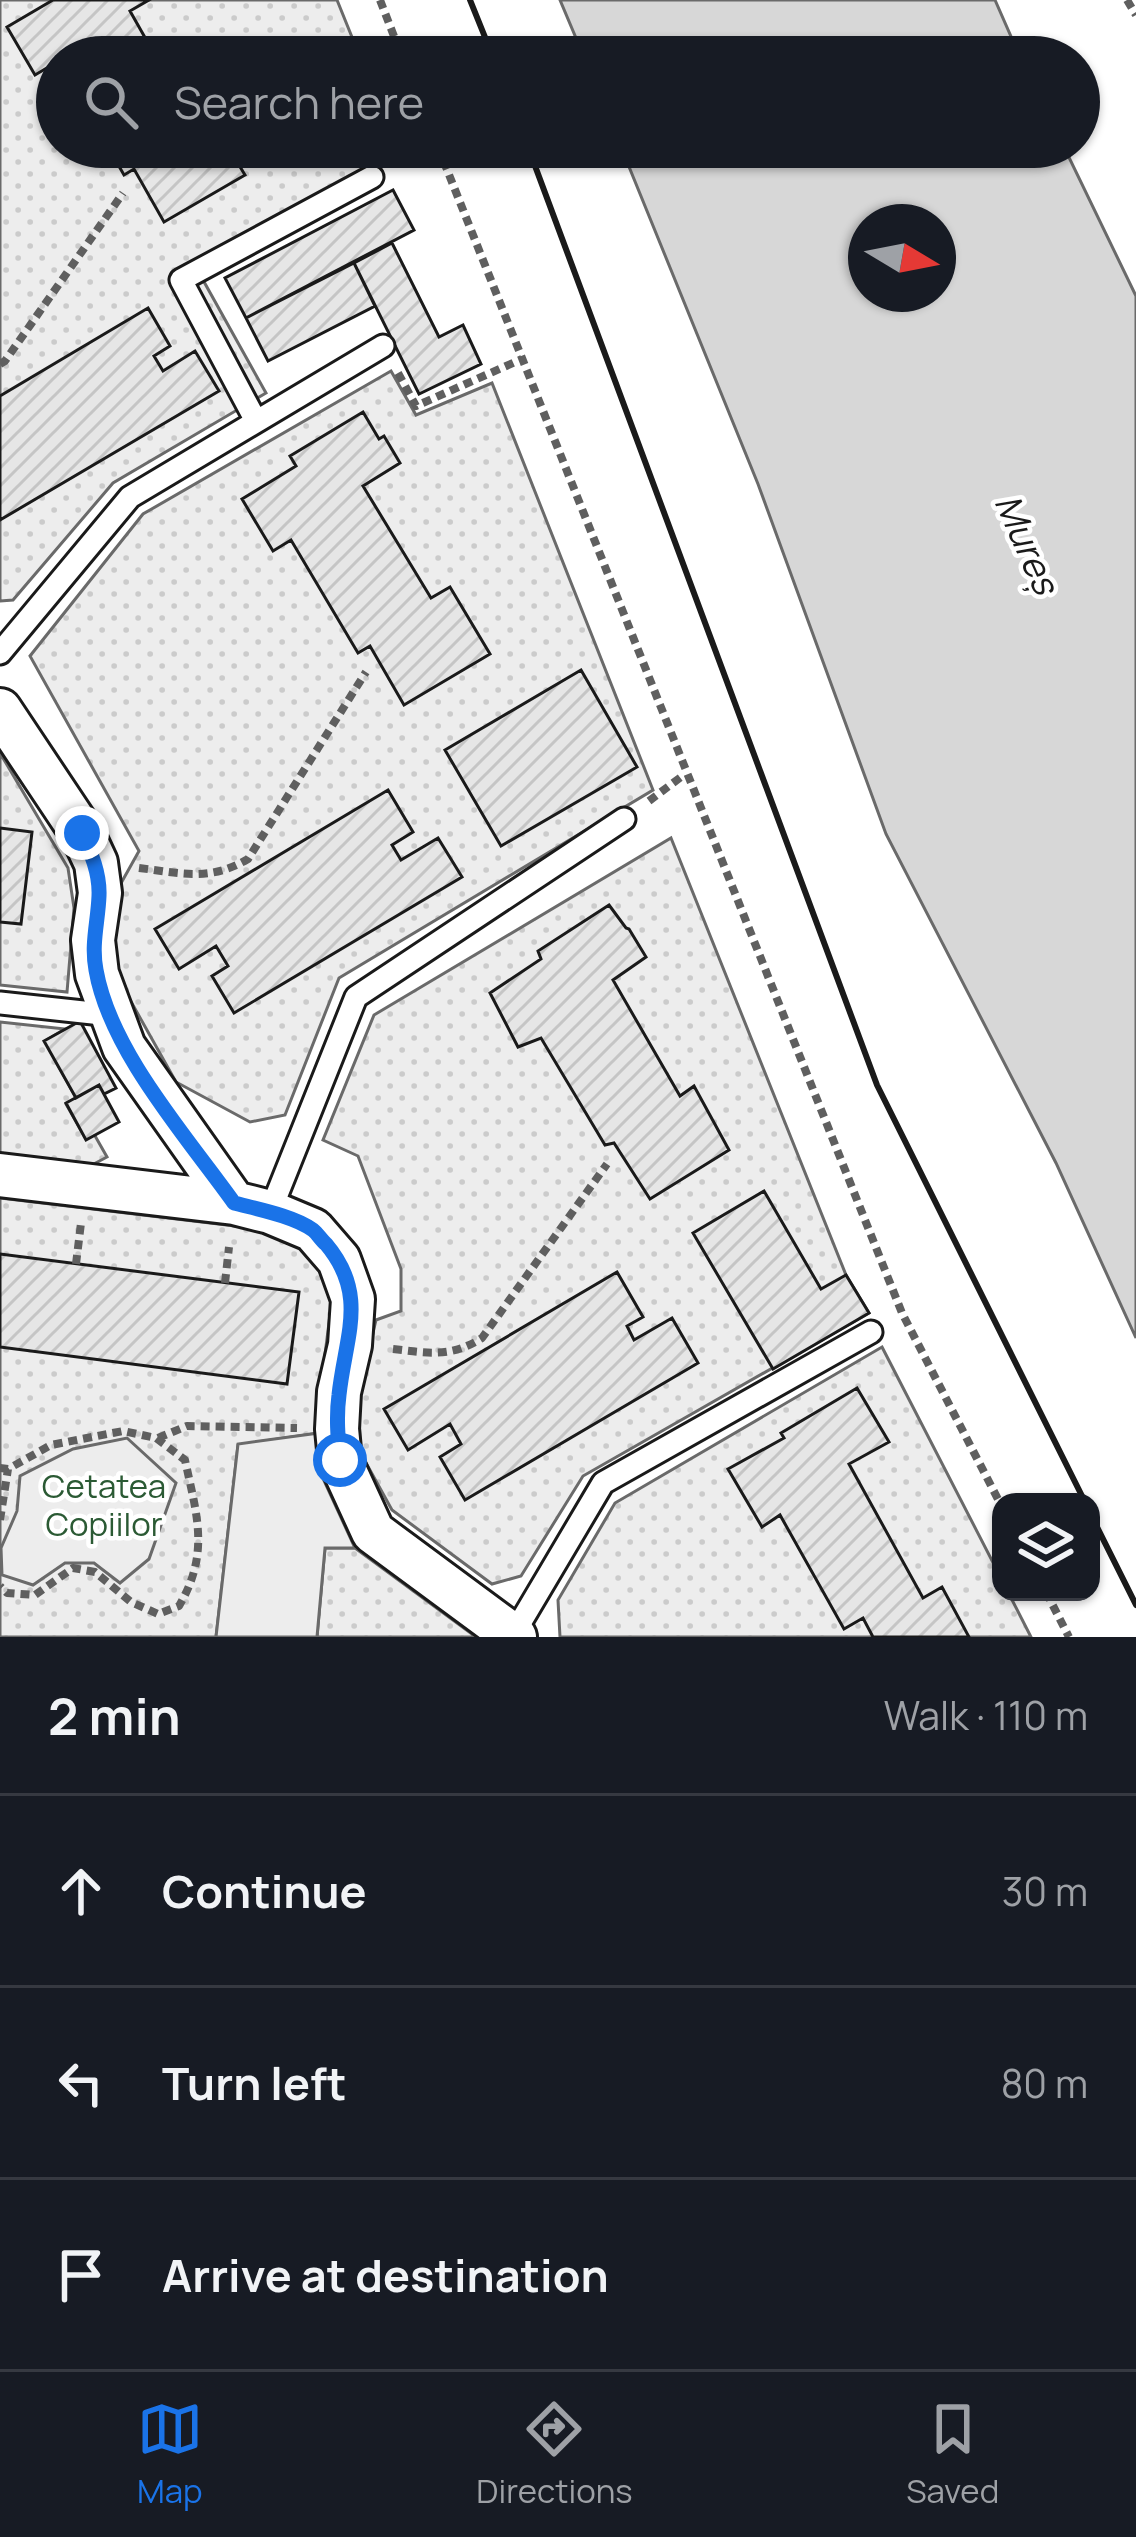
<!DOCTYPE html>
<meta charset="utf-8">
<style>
:root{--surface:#171b24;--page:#242831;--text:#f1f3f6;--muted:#9ea1a6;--line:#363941;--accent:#1a73e8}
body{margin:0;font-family:Manrope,sans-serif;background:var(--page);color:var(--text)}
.controls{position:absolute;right:36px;bottom:36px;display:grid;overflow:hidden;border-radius:24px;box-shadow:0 3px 9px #0004}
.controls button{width:108px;height:108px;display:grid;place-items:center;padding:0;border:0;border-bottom:3px solid var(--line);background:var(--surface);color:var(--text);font:60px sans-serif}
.compass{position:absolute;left:848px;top:204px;width:108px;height:108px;border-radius:50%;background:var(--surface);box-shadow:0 3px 9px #0004;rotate:100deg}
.stop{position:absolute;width:36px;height:36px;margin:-27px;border:9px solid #1a73e8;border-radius:50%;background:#fff}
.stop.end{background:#1a73e8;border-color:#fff;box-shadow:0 3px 12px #0008}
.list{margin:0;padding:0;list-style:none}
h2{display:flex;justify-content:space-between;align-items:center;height:156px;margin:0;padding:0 48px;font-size:51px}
h2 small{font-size:39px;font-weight:400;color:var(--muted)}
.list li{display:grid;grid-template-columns:78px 1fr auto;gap:36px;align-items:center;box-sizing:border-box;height:192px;padding:0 48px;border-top:3px solid var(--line)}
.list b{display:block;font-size:45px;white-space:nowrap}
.list em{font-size:39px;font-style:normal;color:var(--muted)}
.icon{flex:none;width:66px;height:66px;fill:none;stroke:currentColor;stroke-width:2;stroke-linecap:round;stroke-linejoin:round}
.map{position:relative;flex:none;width:1136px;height:1637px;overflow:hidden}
.search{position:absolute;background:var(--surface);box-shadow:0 3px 9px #0004;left:36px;right:36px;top:36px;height:132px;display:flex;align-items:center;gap:30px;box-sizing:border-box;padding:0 42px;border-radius:66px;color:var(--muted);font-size:45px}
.sheet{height:732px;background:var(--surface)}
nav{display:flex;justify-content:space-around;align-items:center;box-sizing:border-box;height:168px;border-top:3px solid var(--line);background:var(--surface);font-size:33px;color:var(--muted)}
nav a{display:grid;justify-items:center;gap:6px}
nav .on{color:var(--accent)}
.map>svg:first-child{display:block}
.grass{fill:url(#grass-dots);stroke:#6a6a6a;stroke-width:3}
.built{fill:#ededed;stroke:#6a6a6a;stroke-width:3}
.water{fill:#d7d7d7;stroke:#6a6a6a;stroke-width:3;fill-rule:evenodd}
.building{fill:url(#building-hatch);stroke:#1a1a1a;stroke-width:3}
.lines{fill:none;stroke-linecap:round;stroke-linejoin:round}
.service-casing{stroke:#1a1a1a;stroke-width:27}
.minor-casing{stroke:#1a1a1a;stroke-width:48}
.path{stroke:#5f5f5f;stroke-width:8;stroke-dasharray:9 6;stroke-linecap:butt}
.service{stroke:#fff;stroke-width:21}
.minor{stroke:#fff;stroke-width:42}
.wall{stroke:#1a1a1a;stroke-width:6}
.route{stroke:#1a73e8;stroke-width:15}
.labels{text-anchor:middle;stroke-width:9;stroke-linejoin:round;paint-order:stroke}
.park-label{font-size:33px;fill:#2b5a34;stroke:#fff}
.water-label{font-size:36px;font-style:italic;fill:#1a1a1a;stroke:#fff}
</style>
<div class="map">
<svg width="1136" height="1637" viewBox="0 0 1136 1637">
<defs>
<pattern id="grass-dots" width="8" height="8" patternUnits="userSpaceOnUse" patternTransform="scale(3)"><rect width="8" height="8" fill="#ededed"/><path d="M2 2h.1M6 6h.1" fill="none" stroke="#cbcbcb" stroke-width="1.8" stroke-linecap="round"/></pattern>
<pattern id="building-hatch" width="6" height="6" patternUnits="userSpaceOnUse" patternTransform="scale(3)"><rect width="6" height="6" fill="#e6e6e6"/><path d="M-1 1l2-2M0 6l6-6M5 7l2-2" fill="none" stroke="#c5c5c5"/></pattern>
</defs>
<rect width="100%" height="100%" fill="#fff"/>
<path class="grass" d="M 0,0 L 337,0 L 360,57 L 57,57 L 57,147 L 396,147 L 399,154 L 193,262 L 266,393 L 113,483 L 13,600 L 0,601 Z
M 391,371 L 416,415 L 492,383 L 653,790 L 339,978 L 285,1115 L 250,1122 L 176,1082 L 115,973 L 111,929 L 115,894 L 139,851 L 30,656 L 143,514 Z
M 0,753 L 68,868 L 74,908 L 67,992 L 0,985 Z
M 671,838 L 846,1275 L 869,1313 L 583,1476 L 521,1576 L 492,1584 L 392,1510 L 360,1452 L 359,1393 L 376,1320 L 401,1311 L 401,1269 L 358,1156 L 323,1140 L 374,1015 Z
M 0,1022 L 65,1029 L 45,1041 L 76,1098 L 66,1104 L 86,1139 L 94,1134 L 107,1157 L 90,1166 L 0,1156 Z
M 0,1198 L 261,1229 L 295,1243 L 320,1268 L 332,1299 L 320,1394 L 319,1433 L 238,1445 L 216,1637 L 0,1637 Z
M 882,1347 L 1001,1578 L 1001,1592 L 1008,1592 L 1031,1637 L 560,1637 L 558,1600 L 615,1503 Z
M 325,1548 L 355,1548 L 476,1637 L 317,1637 Z"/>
<path class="built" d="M 319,1433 L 320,1472 L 355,1548 L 325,1548 L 317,1637 L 216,1637 L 238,1444 Z
M 127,1438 L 176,1483 L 149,1559 L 120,1583 L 94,1563 L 65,1563 L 33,1585 L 2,1575 L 1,1548 L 17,1511 L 20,1476 L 73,1449 Z"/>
<path class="water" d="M 560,0 L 995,0 L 1020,57 L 584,57 Z
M 621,147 L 1064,147 L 1136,296 L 1136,1338 L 1056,1163 L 886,834 L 758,484 ZM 866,222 L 938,222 L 938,294 L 866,294 Z"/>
<path class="building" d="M 53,0 L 149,0 L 130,11 L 156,57 L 57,57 L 57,62 L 35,75 L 7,27 Z
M 108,147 L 228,147 L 245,175 L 164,222 L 134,169 L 124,175 Z
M 393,190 L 414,230 L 246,318 L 225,278 Z
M 392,243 L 439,337 L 463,325 L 481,364 L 419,394 L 354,263 Z
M 354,263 L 375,306 L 268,361 L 246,318 Z
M 148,308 L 170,346 L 154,356 L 163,371 L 195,351 L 219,391 L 0,520 L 0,396 Z
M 363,412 L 379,439 L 384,436 L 400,463 L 363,486 L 431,598 L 450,587 L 490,654 L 404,705 L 370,646 L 358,653 L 291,540 L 273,551 L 242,499 L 296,466 L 290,456 Z
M 581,670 L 637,767 L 501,846 L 445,750 Z
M 388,790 L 413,832 L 392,845 L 401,860 L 438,838 L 462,877 L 234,1013 L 212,976 L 228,966 L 216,946 L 179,969 L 155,929 Z
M 0,828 L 32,832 L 21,924 L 0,922 Z
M 609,905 L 626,928 L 629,929 L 646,957 L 613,980 L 680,1096 L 694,1086 L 729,1150 L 650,1199 L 614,1143 L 605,1145 L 541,1038 L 518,1047 L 490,993 L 541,959 L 538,951 Z
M 80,1021 L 116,1088 L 104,1094 L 99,1085 L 76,1098 L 44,1041 Z
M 99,1085 L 119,1122 L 86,1140 L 66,1103 Z
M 764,1191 L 821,1289 L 846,1275 L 869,1313 L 773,1369 L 693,1233 Z
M 0,1254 L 299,1292 L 287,1384 L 0,1347 Z
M 617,1272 L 643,1317 L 627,1326 L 634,1340 L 672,1318 L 698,1363 L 465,1500 L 440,1457 L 461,1444 L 450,1424 L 408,1450 L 384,1409 Z
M 857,1388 L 889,1442 L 849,1464 L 923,1598 L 942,1587 L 969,1637 L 873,1637 L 863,1618 L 844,1629 L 780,1515 L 762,1527 L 728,1469 L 784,1438 L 781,1433 Z"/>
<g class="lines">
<defs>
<path id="service" d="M 256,421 L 181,280 L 372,177
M 0,653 L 130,497 L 383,346
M 0,1003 L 111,1015
M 270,1212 L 356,997 L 624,819
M 513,1635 L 603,1483 L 871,1332"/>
<path id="minor" d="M 0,710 L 82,833 L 96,863 L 100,893 L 93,940 L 97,974 L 124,1047 L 234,1203
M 0,1175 L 234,1203 L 270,1212 L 313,1230 L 339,1260 L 353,1299 L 350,1345 L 339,1392 L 337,1429 L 340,1460 L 373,1532 L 515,1637"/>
</defs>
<use href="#service" class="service-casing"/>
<use href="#minor" class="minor-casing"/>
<path class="path" d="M 380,0 L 402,57
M 1127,0 L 1136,15
M 438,147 L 902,1313 L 1001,1505
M 0,364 L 5,361 L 123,193
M 398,373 L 416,406 L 522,359
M 649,801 L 685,774
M 139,868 C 181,873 209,882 248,859 L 366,672
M 76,1264 L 81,1223
M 225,1283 L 229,1247
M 393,1349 C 429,1353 450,1358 482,1338 L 607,1164
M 158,1438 L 187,1426 L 297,1428
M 0,1468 L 8,1469 L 51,1445 L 123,1431 L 156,1438 L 185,1460 C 197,1516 210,1553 179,1606 L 158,1614 L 131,1602 L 95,1572 L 73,1568 L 35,1595 L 7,1593 L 0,1586
M 0,1520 L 8,1469
M 1046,1592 L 1069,1637"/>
<use href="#service" class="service"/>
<use href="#minor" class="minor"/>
<path class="wall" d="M 470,0 L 493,57
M 528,147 L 877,1085 L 1085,1502
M 1091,1515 L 1136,1605"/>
</g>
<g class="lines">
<path class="route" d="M 82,833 C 91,853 100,873 99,896 C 98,922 91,944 96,970 C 110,1051 187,1137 234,1203 C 257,1209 294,1216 313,1230 C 318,1234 321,1240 326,1244 C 369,1295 345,1337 339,1395 C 336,1417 338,1438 340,1460"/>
</g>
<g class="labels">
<g class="park-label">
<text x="104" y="1498">Cetatea<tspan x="104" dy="38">Copiilor</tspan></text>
</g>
<g class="water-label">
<text transform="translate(1027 544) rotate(66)" y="13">Mureș</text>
</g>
</g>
</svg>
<div class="controls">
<button><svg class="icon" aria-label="layers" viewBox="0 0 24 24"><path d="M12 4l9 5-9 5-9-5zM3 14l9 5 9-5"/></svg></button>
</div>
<svg class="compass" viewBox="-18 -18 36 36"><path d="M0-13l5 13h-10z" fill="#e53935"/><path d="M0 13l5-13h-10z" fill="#9ea1a6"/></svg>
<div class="stop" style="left:340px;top:1460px"></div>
<div class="stop end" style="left:82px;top:833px"></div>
<div class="search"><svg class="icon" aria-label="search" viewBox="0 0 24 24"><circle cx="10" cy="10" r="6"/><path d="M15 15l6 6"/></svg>Search here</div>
</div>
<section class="sheet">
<h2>2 min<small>Walk · 110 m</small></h2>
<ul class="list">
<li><svg class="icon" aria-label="ahead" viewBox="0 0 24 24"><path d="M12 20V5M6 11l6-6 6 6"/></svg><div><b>Continue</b></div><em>30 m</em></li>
<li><svg class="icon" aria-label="left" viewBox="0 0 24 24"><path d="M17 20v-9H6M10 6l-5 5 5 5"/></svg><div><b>Turn left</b></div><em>80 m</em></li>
<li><svg class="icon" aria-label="arrive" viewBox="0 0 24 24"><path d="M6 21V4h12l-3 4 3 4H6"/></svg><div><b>Arrive at destination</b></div></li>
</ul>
</section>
<nav>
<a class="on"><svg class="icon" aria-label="map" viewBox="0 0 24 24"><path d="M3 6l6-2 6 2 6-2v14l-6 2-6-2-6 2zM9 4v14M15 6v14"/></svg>Map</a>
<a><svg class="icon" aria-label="directions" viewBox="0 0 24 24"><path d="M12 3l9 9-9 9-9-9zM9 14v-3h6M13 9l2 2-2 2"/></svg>Directions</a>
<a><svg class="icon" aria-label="saved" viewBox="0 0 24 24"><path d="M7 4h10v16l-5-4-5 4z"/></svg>Saved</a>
</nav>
